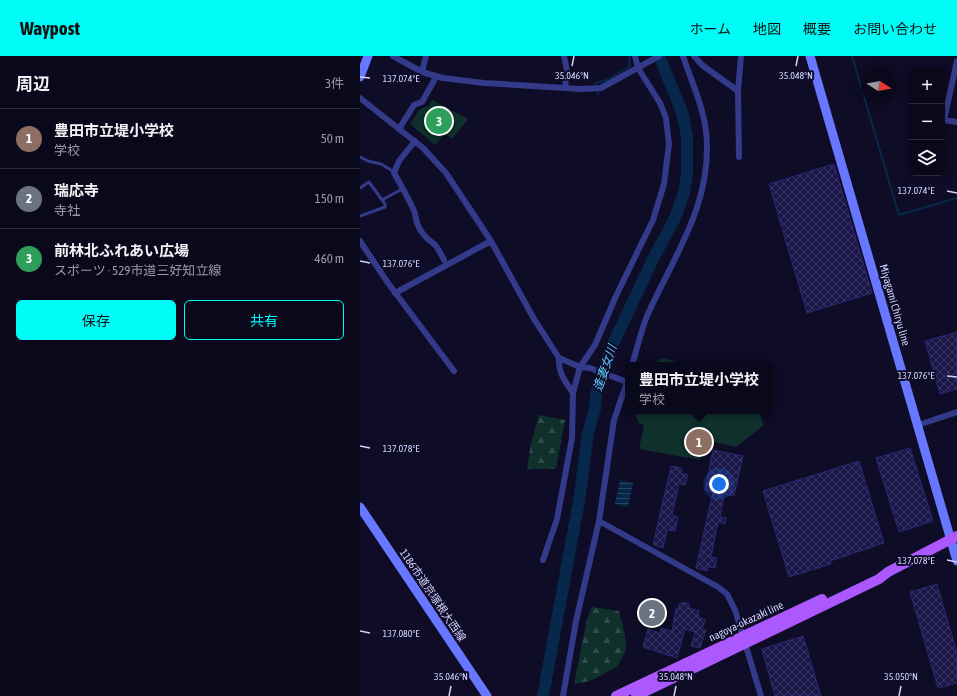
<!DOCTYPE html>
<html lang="ja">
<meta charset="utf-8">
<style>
:root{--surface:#0a091c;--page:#181729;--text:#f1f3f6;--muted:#999aa3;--line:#2a2a3b;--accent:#00fcf6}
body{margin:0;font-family:"Asap Condensed","Noto Sans JP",sans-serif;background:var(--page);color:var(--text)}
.controls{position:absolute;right:12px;top:12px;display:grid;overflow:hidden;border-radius:6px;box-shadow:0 2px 10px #0003}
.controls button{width:36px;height:36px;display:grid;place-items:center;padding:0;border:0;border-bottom:1px solid var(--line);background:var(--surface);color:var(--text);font:20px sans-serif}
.compass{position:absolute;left:501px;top:12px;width:36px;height:36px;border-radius:50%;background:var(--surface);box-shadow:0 2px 10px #0003;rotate:101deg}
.you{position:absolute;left:359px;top:428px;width:14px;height:14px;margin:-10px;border:3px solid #fff;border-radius:50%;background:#1a73e8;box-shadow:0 0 0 6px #1a73e833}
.badge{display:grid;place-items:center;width:26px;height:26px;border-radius:50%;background:var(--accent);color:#fff;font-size:13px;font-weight:700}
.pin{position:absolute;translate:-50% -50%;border:2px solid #fff;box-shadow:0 1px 4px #0006}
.popup{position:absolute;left:265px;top:306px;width:148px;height:52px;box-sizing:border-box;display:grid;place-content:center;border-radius:6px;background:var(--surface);filter:drop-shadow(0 1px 3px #0005);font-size:13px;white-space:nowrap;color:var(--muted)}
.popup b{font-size:15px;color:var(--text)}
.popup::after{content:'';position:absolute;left:50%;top:100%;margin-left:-8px;border:8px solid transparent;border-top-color:var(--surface)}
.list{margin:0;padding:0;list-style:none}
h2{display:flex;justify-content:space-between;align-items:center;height:52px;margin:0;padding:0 16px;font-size:17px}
h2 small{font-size:13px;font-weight:400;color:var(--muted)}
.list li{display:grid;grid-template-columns:26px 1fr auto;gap:12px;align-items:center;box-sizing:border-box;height:60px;padding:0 16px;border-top:1px solid var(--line)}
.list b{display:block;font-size:15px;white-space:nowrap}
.list p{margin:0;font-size:13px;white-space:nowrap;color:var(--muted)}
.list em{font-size:13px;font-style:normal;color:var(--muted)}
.actions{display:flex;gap:8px;padding:12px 16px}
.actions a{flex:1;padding:9px 0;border:1px solid var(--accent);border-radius:6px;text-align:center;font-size:14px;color:var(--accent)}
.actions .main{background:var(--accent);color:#111}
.icon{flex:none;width:22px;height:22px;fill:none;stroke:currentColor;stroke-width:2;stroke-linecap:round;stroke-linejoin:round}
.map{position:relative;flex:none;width:597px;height:640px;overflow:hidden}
header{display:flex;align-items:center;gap:24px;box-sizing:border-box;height:56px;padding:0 20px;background:var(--accent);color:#111}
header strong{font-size:19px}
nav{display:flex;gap:22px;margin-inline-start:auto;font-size:14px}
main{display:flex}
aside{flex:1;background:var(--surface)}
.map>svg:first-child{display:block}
.grass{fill:#0f302b}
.forest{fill:url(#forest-firs)}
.water{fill:url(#water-rules)}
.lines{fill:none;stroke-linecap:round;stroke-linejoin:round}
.stream{stroke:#07284a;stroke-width:2}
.river{stroke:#07284a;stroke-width:12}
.building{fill:url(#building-cross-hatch);stroke:#2c2677}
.lane{stroke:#333a89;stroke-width:3}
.street{stroke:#333a89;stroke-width:6}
.secondary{stroke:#6877ff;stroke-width:9}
.primary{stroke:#ac58ff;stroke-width:10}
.ticks{fill:none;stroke:#d1d1ff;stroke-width:1.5}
.labels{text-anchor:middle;stroke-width:4;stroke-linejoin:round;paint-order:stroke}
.street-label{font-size:11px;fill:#d1d1ff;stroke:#0e0c26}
.water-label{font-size:12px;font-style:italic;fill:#5fc9ff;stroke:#0e0c26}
.ticks-label{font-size:10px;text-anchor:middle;fill:#d1d1ff;stroke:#0e0c26;stroke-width:4;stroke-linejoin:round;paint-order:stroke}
</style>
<header>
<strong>Waypost</strong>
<nav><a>ホーム</a><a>地図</a><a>概要</a><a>お問い合わせ</a></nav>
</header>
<main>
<aside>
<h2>周辺<small>3件</small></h2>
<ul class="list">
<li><span class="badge" style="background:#8d6e63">1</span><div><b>豊田市立堤小学校</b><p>学校</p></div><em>50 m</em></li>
<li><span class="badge" style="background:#6b7280">2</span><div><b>瑞応寺</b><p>寺社</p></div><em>150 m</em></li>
<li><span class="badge" style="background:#2e9e5b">3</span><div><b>前林北ふれあい広場</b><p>スポーツ · 529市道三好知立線</p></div><em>460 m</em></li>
</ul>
<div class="actions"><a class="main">保存</a><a>共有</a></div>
</aside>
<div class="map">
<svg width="597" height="640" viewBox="0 0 597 640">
<defs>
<pattern id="forest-firs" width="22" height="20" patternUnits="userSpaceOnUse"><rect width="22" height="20" fill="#0f302b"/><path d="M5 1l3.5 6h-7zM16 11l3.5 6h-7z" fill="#314d4b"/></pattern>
<pattern id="water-rules" width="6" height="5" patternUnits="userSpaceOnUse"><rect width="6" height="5" fill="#07284a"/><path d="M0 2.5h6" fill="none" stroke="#2a4665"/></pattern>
<pattern id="building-cross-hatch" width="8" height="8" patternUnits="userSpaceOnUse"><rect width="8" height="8" fill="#1a1748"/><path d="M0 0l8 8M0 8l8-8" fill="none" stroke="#3a3863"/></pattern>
</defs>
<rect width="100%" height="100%" fill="#0e0c26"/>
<path class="grass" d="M 72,44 L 108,63 L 92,83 L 85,78 L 75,89 L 50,68 L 60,53 L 68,50 Z
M 302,302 L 329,309 L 291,309 Z
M 274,355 L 398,355 L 404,369 L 376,391 L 346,384 L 340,404 L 279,393 L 284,369 L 279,367 Z"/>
<path class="forest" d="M 179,359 L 205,364 L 196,413 L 167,413 L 171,387 Z
M 232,551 L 259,555 L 265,579 L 266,594 L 257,611 L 230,625 L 214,628 L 227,563 Z"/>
<path class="water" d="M 260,424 L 273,427 L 268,451 L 255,448 Z"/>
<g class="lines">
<path class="stream" d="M 492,0 L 539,159 L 597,142
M 238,38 L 236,27 L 247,24 L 270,10 L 269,0"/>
<path class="river" d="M 183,640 L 219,445 L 228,377 L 235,352 L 236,339 L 251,292 L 294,201 L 315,162 L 324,137 L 327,118 L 327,81 L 322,56 L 299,0"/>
</g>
<path class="building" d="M 474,108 L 512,237 L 447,257 L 409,128 Z
M 597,276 L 597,333 L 580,338 L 565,285 Z
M 550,392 L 573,465 L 539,476 L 516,402 Z
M 353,394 L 383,400 L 374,440 L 364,438 L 360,461 L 366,462 L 365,468 L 358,466 L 351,501 L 357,502 L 355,512 L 348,511 L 347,515 L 336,512 L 353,436 L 345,434 Z
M 499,405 L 524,487 L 470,505 L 471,508 L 429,521 L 403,435 Z
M 311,410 L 322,412 L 321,417 L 328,419 L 325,429 L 319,428 L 312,459 L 318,461 L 315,475 L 307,474 L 303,492 L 293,489 Z
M 577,528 L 597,597 L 597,627 L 578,632 L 550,536 Z
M 323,546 L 330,548 L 329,552 L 339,555 L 338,561 L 345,564 L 342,573 L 346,574 L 340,592 L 331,590 L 335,576 L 325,573 L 317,602 L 283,591 L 288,573 L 300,577 L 301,572 L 312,575 L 316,553 L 318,553 L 320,547 L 322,548 Z
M 443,580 L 461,640 L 415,640 L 402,593 Z"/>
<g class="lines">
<path class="lane" d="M 0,101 L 8,105 L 21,108 L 34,116
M 0,132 L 9,126 L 25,148 L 25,151 L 0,160
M 22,144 L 42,133"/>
<path class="street" d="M 33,0 L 62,16 L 83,22 L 124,27 L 221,33 L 241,32 L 299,0
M 204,0 L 207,15 L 205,32
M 334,0 L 342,9 L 378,35
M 597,5 L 584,64 L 597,66
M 62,16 L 66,0
M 0,42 L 63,92 L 86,117 L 131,185 L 174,263 L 199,302 L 220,311 L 230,312 L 267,326 L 254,364 L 239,465 L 216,565 L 203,640
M 39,73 L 54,49 L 62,46 L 76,21
M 55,85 L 39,105 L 34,117 C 38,124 54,152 55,158 C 56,165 57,169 61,175 C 65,182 71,185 76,190 C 79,194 82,200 84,204
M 379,101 L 378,35 L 381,0
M 0,185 L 28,227 L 94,315
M 35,237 L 131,185
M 199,302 C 198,317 205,325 213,337
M 272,309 C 277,293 281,275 287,260 C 314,200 354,145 346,75 C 343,50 331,24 323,0
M 558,369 L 597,356
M 239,465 L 358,531 L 367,538 L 375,554 L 401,640
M 183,504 L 197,463 L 212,382 L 213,337 L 220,311 L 235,289 L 256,240 L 293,164 L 304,128 L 309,88 L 306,62 L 300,47 L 278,12 L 275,0"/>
<path class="secondary" d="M 450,0 L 597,505
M 0,21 L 8,0
M 0,451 L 127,640"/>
<path class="primary" d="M 256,640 L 462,543
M 276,640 L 519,523 L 528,516 L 597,480"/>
</g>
<path class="ticks" d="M 212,10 L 214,0M 436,10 L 438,0M 0,21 L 10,22M 587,135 L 597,137M 0,205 L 10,207M 587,320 L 597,321M 0,390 L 10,392M 587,504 L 597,506M 0,575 L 10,577M 89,640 L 91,630M 314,640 L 316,630M 539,640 L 541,630"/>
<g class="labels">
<g class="street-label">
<text transform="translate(535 249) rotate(74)" y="4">Miyagami Chiryu line</text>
<text transform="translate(73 539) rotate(56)" y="4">1186市道京塚根大西線</text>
<text transform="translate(386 565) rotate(-25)" y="4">nagoya-okazaki line</text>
</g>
<g class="water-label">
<text transform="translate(245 312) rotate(-71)" y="4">逢妻女川</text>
</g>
</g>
<g class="ticks-label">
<text x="212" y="23">35.046°N</text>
<text x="436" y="23">35.048°N</text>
<text x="41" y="26">137.074°E</text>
<text x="556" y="138">137.074°E</text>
<text x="41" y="211">137.076°E</text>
<text x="556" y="323">137.076°E</text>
<text x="41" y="396">137.078°E</text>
<text x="556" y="508">137.078°E</text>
<text x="41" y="581">137.080°E</text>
<text x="91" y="624">35.046°N</text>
<text x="316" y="624">35.048°N</text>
<text x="541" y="624">35.050°N</text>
</g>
</svg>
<div class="controls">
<button>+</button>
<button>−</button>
<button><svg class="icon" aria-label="layers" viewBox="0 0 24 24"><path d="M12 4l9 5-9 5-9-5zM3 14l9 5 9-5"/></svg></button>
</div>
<svg class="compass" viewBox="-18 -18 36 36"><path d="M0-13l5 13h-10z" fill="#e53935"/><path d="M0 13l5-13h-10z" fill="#999aa3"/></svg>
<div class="you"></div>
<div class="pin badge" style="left:339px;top:386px;background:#8d6e63">1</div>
<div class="popup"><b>豊田市立堤小学校</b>学校</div>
<div class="pin badge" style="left:292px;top:557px;background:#6b7280">2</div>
<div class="pin badge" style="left:79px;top:65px;background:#2e9e5b">3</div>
</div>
</main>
